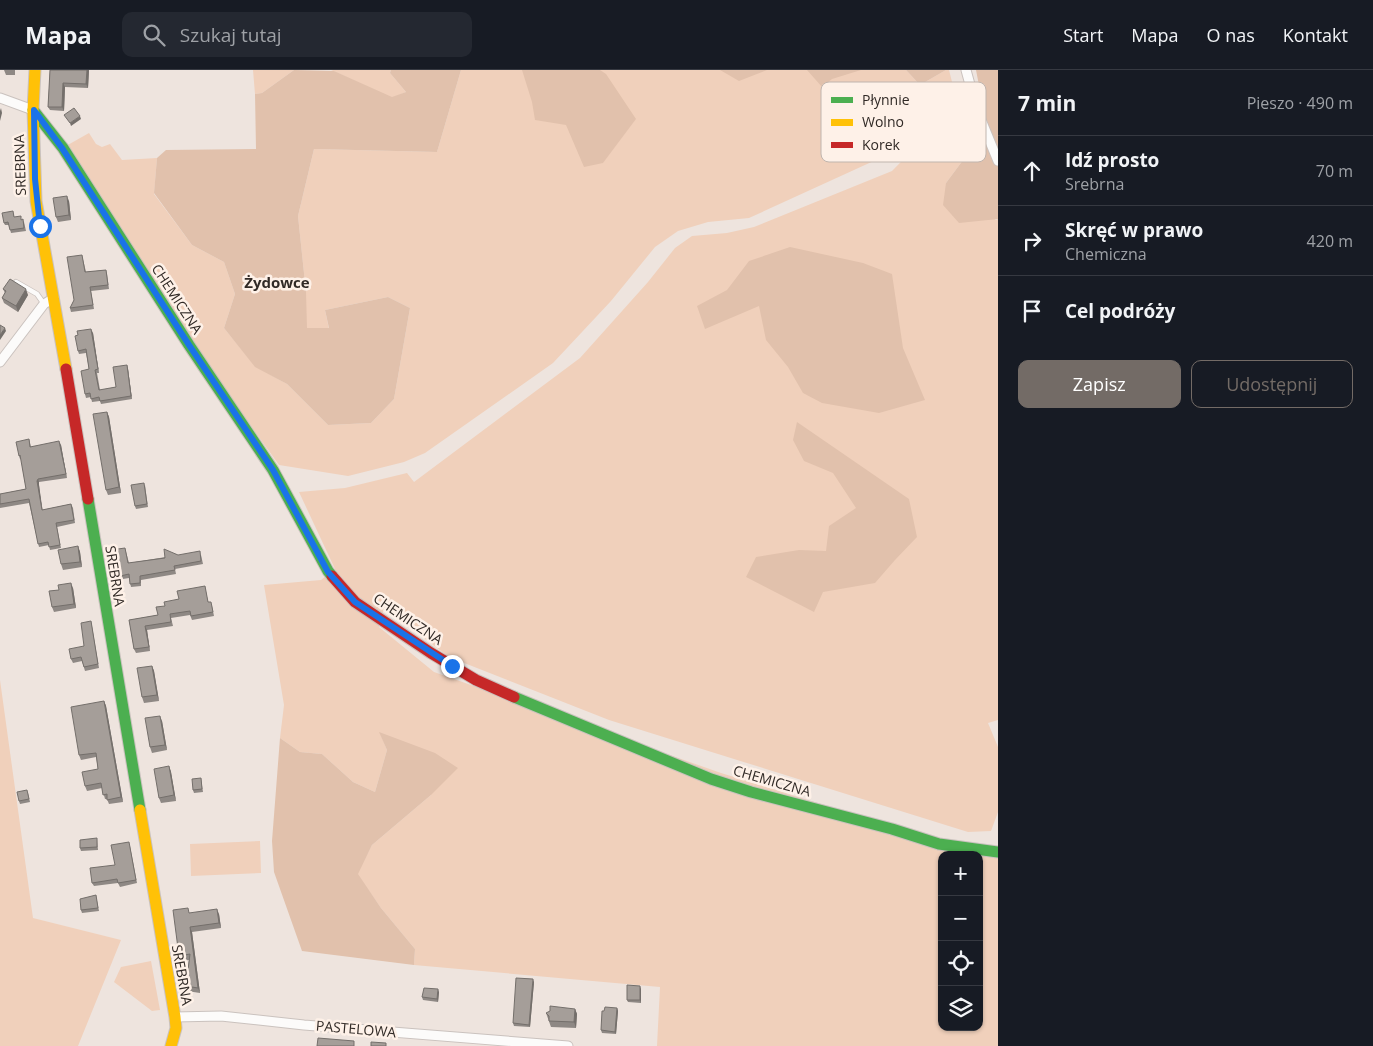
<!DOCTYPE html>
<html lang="pl">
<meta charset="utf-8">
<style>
:root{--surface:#171b24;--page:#242831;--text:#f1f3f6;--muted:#9ea1a6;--line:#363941;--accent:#736b66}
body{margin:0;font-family:"Open Sans",sans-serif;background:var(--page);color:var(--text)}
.controls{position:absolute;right:15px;bottom:15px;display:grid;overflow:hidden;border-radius:10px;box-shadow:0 1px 4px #0004}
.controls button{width:45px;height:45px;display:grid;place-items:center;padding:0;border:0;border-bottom:1px solid var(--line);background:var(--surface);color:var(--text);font:25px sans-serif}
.stop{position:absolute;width:15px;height:15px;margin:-11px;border:4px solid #1a73e8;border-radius:50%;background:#fff}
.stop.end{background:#1a73e8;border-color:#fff;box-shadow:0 1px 5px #0008}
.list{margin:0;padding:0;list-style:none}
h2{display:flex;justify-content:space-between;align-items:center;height:65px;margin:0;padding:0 20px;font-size:21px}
h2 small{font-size:16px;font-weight:400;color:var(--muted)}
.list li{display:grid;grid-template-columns:32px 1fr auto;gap:15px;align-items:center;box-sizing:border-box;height:70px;padding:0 20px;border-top:1px solid var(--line)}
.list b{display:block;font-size:19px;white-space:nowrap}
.list p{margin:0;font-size:16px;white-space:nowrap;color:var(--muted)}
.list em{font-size:16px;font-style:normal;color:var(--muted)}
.actions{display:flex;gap:10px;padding:15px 20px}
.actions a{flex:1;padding:11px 0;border:1px solid var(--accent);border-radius:10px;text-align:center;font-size:18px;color:var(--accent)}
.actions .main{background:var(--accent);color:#fff}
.icon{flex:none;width:28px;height:28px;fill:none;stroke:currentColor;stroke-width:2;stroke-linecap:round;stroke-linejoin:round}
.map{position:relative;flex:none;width:998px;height:976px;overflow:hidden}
header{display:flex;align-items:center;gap:30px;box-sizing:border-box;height:70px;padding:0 25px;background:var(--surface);border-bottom:1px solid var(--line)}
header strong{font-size:24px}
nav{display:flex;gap:28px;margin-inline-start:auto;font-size:18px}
.search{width:350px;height:45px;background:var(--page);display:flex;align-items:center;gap:12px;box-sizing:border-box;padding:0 18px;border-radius:10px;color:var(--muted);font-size:19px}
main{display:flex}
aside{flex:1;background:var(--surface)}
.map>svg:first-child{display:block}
.green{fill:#f0d0bb;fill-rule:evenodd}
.forest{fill:#e1c1ac}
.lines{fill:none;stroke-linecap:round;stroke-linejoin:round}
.lane-casing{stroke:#cac2be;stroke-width:6}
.street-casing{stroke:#cac2be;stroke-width:11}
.fast-casing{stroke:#cac2be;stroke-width:13}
.slow-casing{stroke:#cac2be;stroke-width:13}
.jam-casing{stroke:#cac2be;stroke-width:13}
.lane{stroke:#fcfbfa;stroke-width:4.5}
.street{stroke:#fcfbfa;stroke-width:9}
.fast{stroke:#4caf50;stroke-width:11}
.slow{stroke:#ffc107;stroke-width:11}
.jam{stroke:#c62828;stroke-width:11}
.wall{fill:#8e8884}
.shaded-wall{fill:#746f6b}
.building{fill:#a59e99;stroke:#746f6b}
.route{stroke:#1a73e8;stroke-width:6}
.labels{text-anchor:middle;stroke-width:5;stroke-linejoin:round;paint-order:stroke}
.street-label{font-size:14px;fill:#312a26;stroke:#fef1e8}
.neighbourhood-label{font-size:15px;font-weight:bold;fill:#312a26;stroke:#fef1e8}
.key{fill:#fef1e8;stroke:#c0b5ae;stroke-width:1}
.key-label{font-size:14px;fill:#312a26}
</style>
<header>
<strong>Mapa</strong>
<div class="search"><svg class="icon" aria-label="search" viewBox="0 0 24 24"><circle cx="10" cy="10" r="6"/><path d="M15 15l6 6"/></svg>Szukaj tutaj</div>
<nav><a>Start</a><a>Mapa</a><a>O nas</a><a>Kontakt</a></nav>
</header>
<main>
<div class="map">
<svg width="998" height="976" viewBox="0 0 998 976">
<rect width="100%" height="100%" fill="#eee4de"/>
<path class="green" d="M 253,0 L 294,0 L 262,23 L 255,24 Z
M 331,0 L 391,0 L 390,3 L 406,22 L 392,28 Z
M 461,0 L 906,0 L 920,15 L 946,0 L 949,0 L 953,16 L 920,58 L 889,84 L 749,148 L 708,152 L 678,161 L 655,177 L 611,231 L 553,293 L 425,383 L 404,392 L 348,406 L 279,395 L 238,338 L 66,76 L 89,63 L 96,74 L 102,77 L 110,74 L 122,90 L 157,88 L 154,124 L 192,175 L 224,192 L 235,224 L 224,258 L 255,296 L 287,314 L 328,355 L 371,353 L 394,329 L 410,238 L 388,227 L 325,240 L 329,259 L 306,259 L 306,222 L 298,146 L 314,79 L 437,82 Z
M 966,23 L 977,61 L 972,78 L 946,113 L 996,150 L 998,149 L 998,650 L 988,653 L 998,677 L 998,742 L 991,761 L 968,762 L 609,650 L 449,587 L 384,538 L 379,557 L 434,602 L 721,703 L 902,759 L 970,780 L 998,777 L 998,976 L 657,976 L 660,917 L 414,895 L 415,879 L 381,838 L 357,804 L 372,775 L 431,725 L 380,663 L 387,680 L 375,722 L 353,712 L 322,684 L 300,682 L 280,668 L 284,635 L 264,515 L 321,510 L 335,499 L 299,422 L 345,418 L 407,403 L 414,412 L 580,288 L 648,212 L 675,178 L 692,166 L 727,163 L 754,157 L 892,101 L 948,44 ZM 942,785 L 979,785 L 979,957 L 942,957 Z
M 0,610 L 33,848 L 121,870 L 78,976 L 0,976 Z
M 260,771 L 261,803 L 191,806 L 190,774 Z
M 151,891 L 160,940 L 152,941 L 114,912 L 121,897 Z"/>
<path class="forest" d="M 294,0 L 334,1 L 392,27 L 406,22 L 390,3 L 391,0 L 461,0 L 437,82 L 314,79 L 298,146 L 306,222 L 307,258 L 329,258 L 325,240 L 388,227 L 410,238 L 394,329 L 371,353 L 328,355 L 287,314 L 255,297 L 224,258 L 235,224 L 224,192 L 192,175 L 154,123 L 157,88 L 166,80 L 256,79 L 255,24 L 262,23 Z
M 522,0 L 600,0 L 606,4 L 636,49 L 603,93 L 584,97 L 566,55 L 535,50 L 532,32 Z
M 720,0 L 767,0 L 739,11 Z
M 807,0 L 861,0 L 832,9 L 822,17 Z
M 906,0 L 946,0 L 920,15 Z
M 976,0 L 998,0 L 998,149 L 959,153 L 943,135 L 946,113 L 972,78 L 984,41 Z
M 790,177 L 863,193 L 892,204 L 903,278 L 925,330 L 879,343 L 822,333 L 803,323 L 788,297 L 766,270 L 759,236 L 705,259 L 697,236 L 727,220 L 749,191 Z
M 797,352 L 909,429 L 917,467 L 895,490 L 875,513 L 823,522 L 814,542 L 746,507 L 756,487 L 799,480 L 826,481 L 829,456 L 856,438 L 833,403 L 804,391 L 793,370 Z
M 379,662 L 435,683 L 458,698 L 431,725 L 372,775 L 358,804 L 381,838 L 415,879 L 414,895 L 302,881 L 274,802 L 272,771 L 280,668 L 300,682 L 322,684 L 353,712 L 375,722 L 387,680 Z"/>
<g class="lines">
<defs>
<path id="lane" d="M 16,212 L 37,224 L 44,234"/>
<path id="street" d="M 966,0 L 977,40 L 998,91
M 0,28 L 33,40
M 0,292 L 44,234 L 54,228
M 175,947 L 221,946 L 304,955 L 568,976"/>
<path id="fast" d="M 33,40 L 63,78 L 189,275 L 273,400 L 328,501 L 332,506
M 88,429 L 140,740
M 514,627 L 711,709 L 751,722 L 892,759 L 939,774 L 998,782"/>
<path id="slow" d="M 35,0 L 33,40 L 36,131 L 66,299
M 140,740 L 175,947 L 176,958 L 171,976"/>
<path id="jam" d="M 66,299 L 88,429
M 332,506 L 355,532 L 431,583 L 476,610 L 514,627"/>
</defs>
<use href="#lane" class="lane-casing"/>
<use href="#street" class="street-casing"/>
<use href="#fast" class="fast-casing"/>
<use href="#slow" class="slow-casing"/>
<use href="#jam" class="jam-casing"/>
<use href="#lane" class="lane"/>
<use href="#street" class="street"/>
<use href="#fast" class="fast"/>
<use href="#slow" class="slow"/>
<use href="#jam" class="jam"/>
</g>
<path class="wall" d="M 4,0 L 15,0 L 15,5 L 6,5 Z
M 50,0 L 89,0 L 88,18 L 65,17 L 64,41 L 50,40 L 48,37 Z
M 69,131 L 71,150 L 58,152 L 56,147 Z
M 14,144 L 14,147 L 22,150 L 24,152 L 26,161 L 11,163 L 9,155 L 5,155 L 4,153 Z
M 82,185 L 86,202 L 106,200 L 107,204 L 109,219 L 91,221 L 94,239 L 71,242 L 70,238 L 74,230 Z
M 3,219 L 28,225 L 18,242 L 4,233 L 2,228 L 5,223 Z
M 93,263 L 99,303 L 97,303 L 100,320 L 116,317 L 127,295 L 128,299 L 132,329 L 101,334 L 100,331 L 92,332 L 91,327 L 86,328 L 85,324 L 89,299 L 86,283 L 79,284 L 78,281 Z
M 107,342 L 109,347 L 121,423 L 108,425 L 106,420 Z
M 29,369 L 31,377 L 61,375 L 67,408 L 39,412 L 39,415 L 42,440 L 71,434 L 73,438 L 75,453 L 57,457 L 61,478 L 50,480 L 49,475 L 39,477 L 29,433 L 0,438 L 0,424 L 26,419 L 21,389 L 20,389 L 19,386 Z
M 145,415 L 148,437 L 136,439 L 135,436 Z
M 78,476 L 80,482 L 82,497 L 63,500 L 61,494 Z
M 125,478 L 129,493 L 178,485 L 201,485 L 203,494 L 175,499 L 176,504 L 141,510 L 141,516 L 131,517 L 129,508 L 117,510 L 116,507 Z
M 205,516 L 208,532 L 212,536 L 214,546 L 192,550 L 190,545 L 171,548 L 173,556 L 147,560 L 150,581 L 136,583 L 134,579 L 129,550 L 158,545 L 165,536 Z
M 73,518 L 76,538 L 54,542 L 52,537 Z
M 91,551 L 92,556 L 99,598 L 85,601 L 82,591 L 73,593 L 71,589 L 84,576 Z
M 152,596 L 154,601 L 159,631 L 144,633 L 142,627 Z
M 104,631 L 106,636 L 123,732 L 109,734 L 107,729 L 105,729 L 102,718 L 87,721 L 85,716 L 98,699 L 96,687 L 81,690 L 79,685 Z
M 162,651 L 167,680 L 152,683 L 150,677 Z
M 169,696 L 171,702 L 176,731 L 161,733 L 159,728 Z
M 201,708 L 203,722 L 194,723 L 193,720 Z
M 28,723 L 30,732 L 20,734 L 19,731 Z
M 97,768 L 98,780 L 81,781 L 80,778 Z
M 130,776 L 137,813 L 120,817 L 118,813 L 94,816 L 92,813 L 115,795 Z
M 96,825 L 99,841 L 82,843 L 81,840 Z
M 190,843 L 219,844 L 221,858 L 192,862 L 200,923 L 187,921 L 186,916 L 189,890 L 181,891 L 179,886 Z
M 534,912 L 530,957 L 514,956 L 513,953 Z
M 641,919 L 641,933 L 628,932 L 627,930 Z
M 439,922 L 438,932 L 423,930 L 422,927 Z
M 617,938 L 618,941 L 616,964 L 602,963 L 601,960 L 604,941 Z
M 575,939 L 577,944 L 576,958 L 551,957 L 546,943 Z"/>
<path class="shaded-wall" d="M 87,0 L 89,0 L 88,18 L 86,14 Z
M 63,13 L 65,17 L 64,41 L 62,37 Z
M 1,38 L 2,43 L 0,51 L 0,41 Z
M 80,46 L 81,49 L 71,56 L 70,53 Z
M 67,126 L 69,131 L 71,150 L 69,145 Z
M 26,219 L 28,225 L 18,242 L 16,236 Z
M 5,258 L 6,261 L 0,270 L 0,265 Z
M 91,259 L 93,263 L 99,303 L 98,299 Z
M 127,295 L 128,299 L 132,329 L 131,326 Z
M 107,342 L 109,347 L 121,423 L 119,417 Z
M 59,371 L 61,375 L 67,408 L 66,404 Z
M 38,409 L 39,412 L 39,415 L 43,443 L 42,440 L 37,411 Z
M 78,476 L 80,482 L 82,497 L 80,492 Z
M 71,513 L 73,518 L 76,538 L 74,534 Z
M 145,556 L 147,560 L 150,581 L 149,577 Z
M 152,596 L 154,601 L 159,631 L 157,625 Z
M 104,631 L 106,636 L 123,732 L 121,727 Z
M 160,646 L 162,651 L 167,680 L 165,675 Z
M 169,696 L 171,702 L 176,731 L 174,725 Z
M 217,839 L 219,844 L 221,858 L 219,853 Z
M 190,857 L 192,862 L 200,923 L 198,918 Z
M 533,909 L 534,912 L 530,957 L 529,955 Z
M 640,916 L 641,919 L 641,933 L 640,930 Z
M 438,919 L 439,922 L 438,932 L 437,929 Z
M 617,938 L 618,941 L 616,964 L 615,962 Z
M 575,939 L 577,944 L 576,958 L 574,952 Z"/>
<path class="building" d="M 50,0 L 87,0 L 86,14 L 63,13 L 62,37 L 48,37 Z
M 74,38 L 80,46 L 70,53 L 64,45 Z
M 67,126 L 69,145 L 56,147 L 53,128 Z
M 13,141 L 14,147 L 21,146 L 21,150 L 23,149 L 24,158 L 10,160 L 8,152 L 4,153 L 2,143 Z
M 82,185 L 85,202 L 106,200 L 108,215 L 90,217 L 93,235 L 70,238 L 74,230 L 67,187 Z
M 10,209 L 26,219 L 16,236 L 2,228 L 6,221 L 3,219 Z
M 0,255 L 5,258 L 0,265 Z
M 91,259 L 98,299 L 95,300 L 99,320 L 116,317 L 113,297 L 127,295 L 131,326 L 100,331 L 99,327 L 91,329 L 90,323 L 85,324 L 81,301 L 89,299 L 86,279 L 78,281 L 75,266 L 78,265 L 77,261 Z
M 107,342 L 119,417 L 106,420 L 93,344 Z
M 29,369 L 30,377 L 59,371 L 66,404 L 38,409 L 37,411 L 42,440 L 71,434 L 74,450 L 56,453 L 60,475 L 49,477 L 48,472 L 38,474 L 29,429 L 0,434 L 0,424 L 26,419 L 20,385 L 19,386 L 16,372 Z
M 144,413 L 147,434 L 135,436 L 131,415 Z
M 78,476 L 80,492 L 61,494 L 58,480 Z
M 125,478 L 128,493 L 165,488 L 164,479 L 178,485 L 200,481 L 201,491 L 174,496 L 175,500 L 140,506 L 140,513 L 130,514 L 129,504 L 116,507 L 111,480 Z
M 71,513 L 74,534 L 52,537 L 49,521 L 59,520 L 58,515 Z
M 205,516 L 208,532 L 211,532 L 213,542 L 191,546 L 190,541 L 170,544 L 171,552 L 145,556 L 149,577 L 134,579 L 129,550 L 158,545 L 156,537 L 165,536 L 164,532 L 179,529 L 177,521 Z
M 91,551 L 98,594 L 84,597 L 81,587 L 71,589 L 69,579 L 84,576 L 81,553 Z
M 152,596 L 157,625 L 142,627 L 137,598 Z
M 104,631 L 121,727 L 107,730 L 107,724 L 103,725 L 101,713 L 85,716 L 82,702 L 98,699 L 96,683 L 79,685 L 71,637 Z
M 160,646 L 165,675 L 150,677 L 145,648 Z
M 169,696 L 174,725 L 159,728 L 154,699 Z
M 201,708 L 202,719 L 193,720 L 192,709 Z
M 27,720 L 29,729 L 19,731 L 17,722 Z
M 97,768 L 97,777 L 80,778 L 80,770 Z
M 129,772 L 136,810 L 118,813 L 117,809 L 92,813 L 90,798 L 115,795 L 111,775 Z
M 96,825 L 98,838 L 81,840 L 80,829 Z
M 188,838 L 189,843 L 217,839 L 219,853 L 190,857 L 198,918 L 186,916 L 190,884 L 179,886 L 173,840 Z
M 516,908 L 533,909 L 529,955 L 513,953 Z
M 627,915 L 640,916 L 640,930 L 627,930 Z
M 424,918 L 438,919 L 437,929 L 422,927 Z
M 550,936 L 575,939 L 574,952 L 549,951 L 549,946 L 546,943 L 550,941 Z
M 605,937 L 617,938 L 615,962 L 601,960 L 602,941 L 604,941 Z
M 318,968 L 354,971 L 354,976 L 317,976 Z
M 371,972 L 386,973 L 386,976 L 371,976 Z"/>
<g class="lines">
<path class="route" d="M 40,156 L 35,109 L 34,40 L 62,78 L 189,275 L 273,400 L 328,502 L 355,532 L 452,596"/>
</g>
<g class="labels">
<g class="street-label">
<text transform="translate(20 95) rotate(-92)" y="5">SREBRNA</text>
<text transform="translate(177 229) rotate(57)" y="5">CHEMICZNA</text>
<text transform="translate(115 506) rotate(81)" y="5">SREBRNA</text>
<text transform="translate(408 549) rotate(34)" y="5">CHEMICZNA</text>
<text transform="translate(772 711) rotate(16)" y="5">CHEMICZNA</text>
<text transform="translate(182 905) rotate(80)" y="5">SREBRNA</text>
<text transform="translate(356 959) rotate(5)" y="5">PASTELOWA</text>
</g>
<g class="neighbourhood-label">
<text x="277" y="218">Żydowce</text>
</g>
</g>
<rect x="821" y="12" width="165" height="80" rx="8" class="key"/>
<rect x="831" y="27" width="22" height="6" fill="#4caf50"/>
<rect x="831" y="49" width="22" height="7" fill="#ffc107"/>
<rect x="831" y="72" width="22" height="6" fill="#c62828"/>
<g class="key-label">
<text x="862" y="35">Płynnie</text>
<text x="862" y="57">Wolno</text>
<text x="862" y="80">Korek</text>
</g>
</svg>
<div class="controls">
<button>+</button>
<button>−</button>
<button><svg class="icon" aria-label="locate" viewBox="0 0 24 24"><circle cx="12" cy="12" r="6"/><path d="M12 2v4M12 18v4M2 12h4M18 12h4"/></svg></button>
<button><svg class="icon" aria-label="layers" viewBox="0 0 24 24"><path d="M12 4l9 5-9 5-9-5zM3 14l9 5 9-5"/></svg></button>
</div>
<div class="stop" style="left:40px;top:156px"></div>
<div class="stop end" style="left:452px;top:596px"></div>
</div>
<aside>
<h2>7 min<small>Pieszo · 490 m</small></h2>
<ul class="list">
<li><svg class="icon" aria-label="ahead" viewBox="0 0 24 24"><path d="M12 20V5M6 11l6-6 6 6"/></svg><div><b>Idź prosto</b><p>Srebrna</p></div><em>70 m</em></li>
<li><svg class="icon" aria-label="right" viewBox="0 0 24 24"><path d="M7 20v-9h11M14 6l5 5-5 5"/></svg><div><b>Skręć w prawo</b><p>Chemiczna</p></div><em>420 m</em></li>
<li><svg class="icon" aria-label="arrive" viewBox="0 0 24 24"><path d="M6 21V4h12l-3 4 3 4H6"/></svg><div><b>Cel podróży</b></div></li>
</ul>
<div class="actions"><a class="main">Zapisz</a><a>Udostępnij</a></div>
</aside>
</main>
